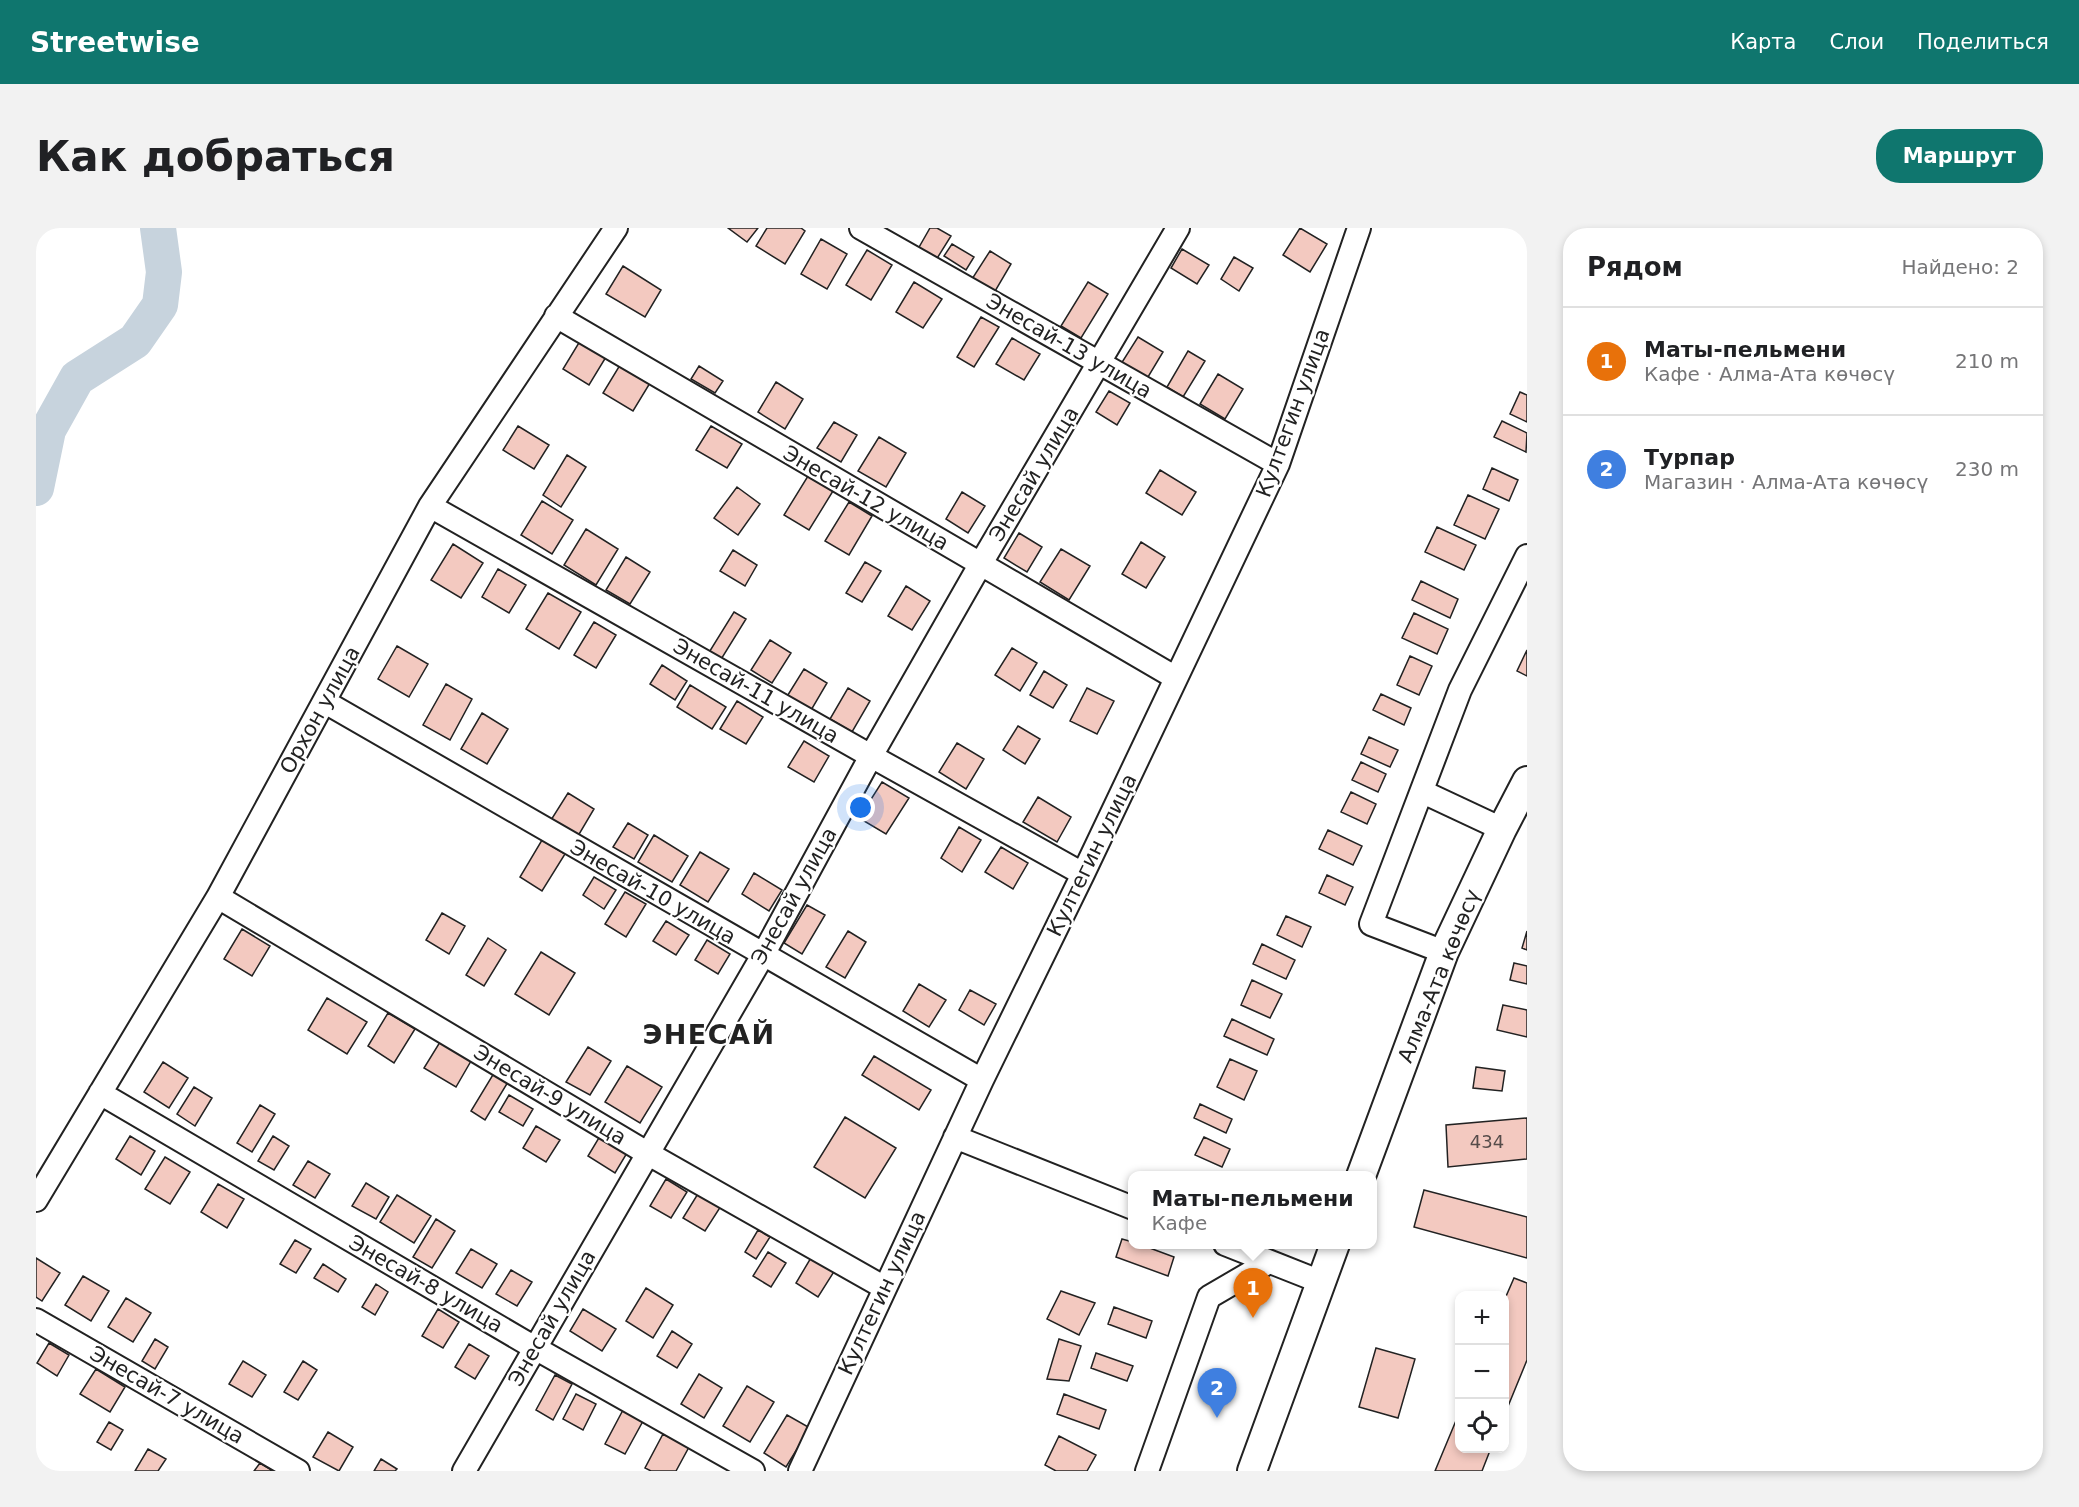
<!DOCTYPE html>
<html lang="ru">
<meta charset="utf-8">
<style>
:root{--surface:#fff;--page:#f2f2f2;--text:#202124;--muted:#757577;--line:#e0e0e0;--accent:#0f766e}
body{margin:0;font-family:"DejaVu Sans",sans-serif;background:var(--page);color:var(--text)}
.controls{position:absolute;right:18px;bottom:18px;display:grid;overflow:hidden;border-radius:12px;box-shadow:0 3px 9px #0003}
.controls button{width:54px;height:54px;display:grid;place-items:center;padding:0;border:0;border-bottom:2px solid var(--line);background:var(--surface);color:var(--text);font:30px sans-serif}
.you{position:absolute;left:825px;top:580px;width:21px;height:21px;margin:-15px;border:4px solid #fff;border-radius:50%;background:#1a73e8;box-shadow:0 0 0 9px #1a73e833}
.badge{display:grid;place-items:center;width:39px;height:39px;border-radius:50%;background:var(--accent);color:#fff;font-size:20px;font-weight:700}
.pin{position:absolute;translate:-50% -50px;filter:drop-shadow(0 2px 3px #0008)}
.pin::after{content:'';position:absolute;top:32px;width:21px;height:18px;background:inherit;clip-path:polygon(0 0,100% 0,50% 100%)}
.popup{position:absolute;left:1092px;top:943px;width:249px;height:78px;box-sizing:border-box;display:grid;place-content:center;border-radius:12px;background:var(--surface);filter:drop-shadow(0 2px 4px #0005);font-size:20px;white-space:nowrap;color:var(--muted)}
.popup b{font-size:22px;color:var(--text)}
.popup::after{content:'';position:absolute;left:50%;top:100%;margin-left:-12px;border:12px solid transparent;border-top-color:var(--surface)}
.list{margin:0;padding:0;list-style:none}
h2{display:flex;justify-content:space-between;align-items:center;height:78px;margin:0;padding:0 24px;font-size:26px}
h2 small{font-size:20px;font-weight:400;color:var(--muted)}
.list li{display:grid;grid-template-columns:39px 1fr auto;gap:18px;align-items:center;box-sizing:border-box;height:108px;padding:0 24px;border-top:2px solid var(--line)}
.list b{display:block;font-size:22px;white-space:nowrap}
.list p{margin:0;font-size:20px;white-space:nowrap;color:var(--muted)}
.list em{font-size:20px;font-style:normal;color:var(--muted)}
.icon{flex:none;width:33px;height:33px;fill:none;stroke:currentColor;stroke-width:2;stroke-linecap:round;stroke-linejoin:round}
.map{position:relative;flex:none;width:1491px;height:1243px;overflow:hidden;border-radius:24px}
header{display:flex;align-items:center;gap:36px;box-sizing:border-box;height:84px;padding:0 30px;background:var(--accent);color:#fff}
header strong{font-size:28px}
nav{display:flex;gap:33px;margin-inline-start:auto;font-size:21px}
.intro{display:flex;align-items:center;justify-content:space-between;box-sizing:border-box;height:144px;padding:0 36px}
h1{margin:0;font-size:42px}
.button{padding:15px 27px;border-radius:24px;background:var(--accent);color:#fff;font-size:21px;font-weight:700}
main{display:flex;gap:36px;padding:0 36px}
aside{flex:1;background:var(--surface);border-radius:24px;box-shadow:0 3px 9px #0003}
.map>svg:first-child{display:block}
.lines{fill:none;stroke-linecap:round;stroke-linejoin:round}
.river{stroke:#c7d3dd;stroke-width:36}
.building{fill:#f3c9c0;stroke:#222;stroke-width:1.5}
.minor-casing{stroke:#222;stroke-width:26}
.major-casing{stroke:#222;stroke-width:32}
.minor{stroke:#fff;stroke-width:22}
.major{stroke:#fff;stroke-width:28}
.labels{text-anchor:middle;stroke-width:4.5;stroke-linejoin:round;paint-order:stroke}
.number-label{font-size:18px;fill:#564c4a}
.street-label{font-size:21px;fill:#222;stroke:#fff}
.district-label{font-size:27px;font-weight:bold;letter-spacing:1.5px;fill:#222;stroke:#fff}
</style>
<header>
<strong>Streetwise</strong>
<nav><a>Карта</a><a>Слои</a><a>Поделиться</a></nav>
</header>
<div class="intro"><h1>Как добраться</h1><a class="button">Маршрут</a></div>
<main>
<div class="map">
<svg width="1491" height="1243" viewBox="0 0 1491 1243">
<rect width="100%" height="100%" fill="#fff"/>
<g class="lines">
<path class="river" d="M 0,260 L 12,202 L 41,150 L 99,113 L 124,77 L 128,44 L 122,0"/>
</g>
<path class="building" d="M 692,0 L 722,0 L 711,14 Z
M 731,0 L 765,0 L 769,3 L 749,36 L 720,18 Z
M 894,0 L 901,0 L 915,8 L 900,32 L 882,21 Z
M 1264,0 L 1291,16 L 1274,44 L 1247,27 Z
M 785,11 L 811,26 L 791,61 L 765,46 Z
M 916,16 L 938,29 L 930,42 L 908,28 Z
M 1146,21 L 1173,37 L 1161,56 L 1135,40 Z
M 831,22 L 856,37 L 835,72 L 810,57 Z
M 954,23 L 975,36 L 958,65 L 936,51 Z
M 1198,29 L 1217,40 L 1203,63 L 1185,51 Z
M 587,38 L 625,62 L 609,89 L 570,66 Z
M 878,54 L 906,71 L 887,100 L 860,84 Z
M 1052,54 L 1072,66 L 1045,110 L 1025,98 Z
M 945,89 L 963,99 L 938,139 L 921,129 Z
M 1102,109 L 1127,124 L 1109,154 L 1083,139 Z
M 976,110 L 1004,126 L 988,152 L 960,136 Z
M 544,113 L 570,129 L 553,157 L 527,141 Z
M 1152,123 L 1169,133 L 1147,169 L 1131,159 Z
M 584,137 L 614,155 L 597,183 L 567,165 Z
M 663,138 L 687,153 L 679,165 L 655,151 Z
M 1182,146 L 1207,161 L 1189,191 L 1164,176 Z
M 740,154 L 767,171 L 749,201 L 722,184 Z
M 1073,163 L 1094,175 L 1081,197 L 1060,184 Z
M 1484,164 L 1491,167 L 1491,194 L 1474,186 Z
M 1466,193 L 1491,205 L 1490,224 L 1458,209 Z
M 798,194 L 821,207 L 805,234 L 781,220 Z
M 482,198 L 513,217 L 498,241 L 467,222 Z
M 675,198 L 706,216 L 691,240 L 660,222 Z
M 843,209 L 870,225 L 850,259 L 822,243 Z
M 531,227 L 550,239 L 525,279 L 507,267 Z
M 1456,240 L 1482,252 L 1473,273 L 1447,261 Z
M 1124,242 L 1160,264 L 1146,287 L 1110,265 Z
M 772,248 L 797,263 L 773,302 L 748,287 Z
M 701,259 L 724,276 L 702,307 L 678,290 Z
M 926,264 L 949,278 L 932,305 L 910,291 Z
M 1432,267 L 1463,281 L 1449,311 L 1418,297 Z
M 506,273 L 537,292 L 516,326 L 485,307 Z
M 813,274 L 836,288 L 813,327 L 789,313 Z
M 1401,299 L 1440,317 L 1428,342 L 1389,324 Z
M 550,301 L 582,321 L 560,357 L 528,337 Z
M 983,305 L 1006,319 L 991,344 L 968,330 Z
M 1105,314 L 1129,329 L 1110,360 L 1086,346 Z
M 417,316 L 447,335 L 425,370 L 395,352 Z
M 1025,321 L 1054,338 L 1033,372 L 1004,354 Z
M 697,322 L 721,337 L 709,358 L 684,343 Z
M 590,329 L 614,344 L 594,376 L 570,362 Z
M 829,334 L 845,343 L 826,374 L 810,365 Z
M 462,341 L 490,357 L 473,385 L 446,369 Z
M 1385,353 L 1422,371 L 1414,390 L 1376,372 Z
M 870,358 L 894,373 L 876,402 L 852,388 Z
M 512,365 L 545,384 L 523,421 L 490,401 Z
M 698,384 L 710,391 L 684,433 L 672,426 Z
M 1378,385 L 1412,401 L 1401,426 L 1366,410 Z
M 558,394 L 580,407 L 560,440 L 538,427 Z
M 734,412 L 755,425 L 736,455 L 715,442 Z
M 361,418 L 392,436 L 373,469 L 342,451 Z
M 976,420 L 1001,435 L 984,463 L 959,447 Z
M 1491,422 L 1491,448 L 1481,443 Z
M 1374,428 L 1396,438 L 1383,467 L 1361,457 Z
M 626,437 L 651,453 L 639,472 L 614,456 Z
M 768,441 L 791,455 L 774,484 L 750,470 Z
M 1008,443 L 1031,457 L 1017,480 L 994,467 Z
M 410,456 L 436,471 L 414,512 L 387,497 Z
M 654,457 L 690,479 L 676,501 L 641,479 Z
M 812,460 L 834,473 L 816,504 L 794,491 Z
M 1051,460 L 1078,473 L 1061,506 L 1034,493 Z
M 1345,466 L 1375,480 L 1368,497 L 1337,482 Z
M 701,473 L 727,489 L 710,516 L 684,501 Z
M 446,485 L 472,501 L 451,536 L 425,521 Z
M 982,498 L 1004,511 L 989,536 L 967,522 Z
M 1333,509 L 1362,522 L 1354,539 L 1325,526 Z
M 768,513 L 793,528 L 778,554 L 752,539 Z
M 921,515 L 948,531 L 930,561 L 903,544 Z
M 1325,534 L 1350,546 L 1342,564 L 1316,552 Z
M 846,554 L 873,570 L 850,606 L 823,590 Z
M 1315,564 L 1340,576 L 1331,596 L 1305,584 Z
M 532,565 L 558,581 L 542,608 L 515,592 Z
M 1002,569 L 1035,589 L 1021,614 L 987,594 Z
M 592,595 L 612,607 L 598,631 L 577,619 Z
M 923,599 L 945,612 L 926,644 L 905,630 Z
M 1292,602 L 1326,618 L 1317,637 L 1283,621 Z
M 618,607 L 652,628 L 636,654 L 602,634 Z
M 506,612 L 529,626 L 506,663 L 484,649 Z
M 965,619 L 992,635 L 977,661 L 949,644 Z
M 664,624 L 693,641 L 672,674 L 644,657 Z
M 718,645 L 746,662 L 733,683 L 706,666 Z
M 1291,647 L 1317,659 L 1309,677 L 1283,665 Z
M 558,649 L 580,662 L 568,681 L 547,667 Z
M 589,664 L 610,676 L 590,709 L 569,696 Z
M 771,677 L 789,687 L 766,726 L 748,715 Z
M 406,685 L 429,698 L 413,726 L 390,712 Z
M 1250,688 L 1275,699 L 1266,719 L 1241,707 Z
M 630,693 L 653,707 L 640,727 L 617,713 Z
M 206,701 L 234,718 L 216,748 L 188,731 Z
M 812,703 L 830,714 L 809,750 L 790,739 Z
M 1491,703 L 1491,722 L 1486,720 Z
M 452,710 L 470,722 L 448,758 L 430,747 Z
M 671,712 L 694,726 L 682,746 L 659,732 Z
M 1226,716 L 1259,732 L 1250,751 L 1217,736 Z
M 505,724 L 539,745 L 513,787 L 479,766 Z
M 1478,735 L 1491,738 L 1491,756 L 1474,752 Z
M 1216,752 L 1246,766 L 1234,790 L 1205,777 Z
M 883,756 L 910,772 L 893,799 L 867,783 Z
M 934,762 L 960,776 L 948,797 L 923,782 Z
M 291,770 L 331,794 L 311,826 L 272,802 Z
M 1467,777 L 1491,782 L 1491,809 L 1461,802 Z
M 352,785 L 379,801 L 358,835 L 332,818 Z
M 1196,791 L 1238,811 L 1231,827 L 1188,808 Z
M 404,814 L 435,833 L 420,859 L 388,840 Z
M 552,819 L 575,833 L 554,867 L 530,854 Z
M 838,828 L 895,862 L 883,882 L 826,847 Z
M 1194,831 L 1221,843 L 1208,872 L 1181,859 Z
M 127,834 L 152,850 L 133,880 L 108,864 Z
M 591,838 L 626,859 L 604,895 L 569,874 Z
M 1440,839 L 1469,843 L 1466,863 L 1437,860 Z
M 458,845 L 472,854 L 449,892 L 435,883 Z
M 158,859 L 176,870 L 159,898 L 141,886 Z
M 473,867 L 497,881 L 487,898 L 463,884 Z
M 1164,876 L 1196,891 L 1190,905 L 1158,890 Z
M 224,877 L 239,886 L 216,924 L 201,915 Z
M 809,889 L 860,920 L 829,970 L 778,939 Z
M 1491,890 L 1491,931 L 1412,939 L 1410,897 Z
M 500,898 L 524,912 L 510,934 L 487,920 Z
M 94,908 L 119,923 L 105,947 L 80,931 Z
M 237,908 L 253,918 L 238,942 L 222,933 Z
M 564,908 L 591,925 L 579,945 L 552,928 Z
M 1168,909 L 1194,921 L 1186,939 L 1159,927 Z
M 129,929 L 154,944 L 134,976 L 109,961 Z
M 272,933 L 294,946 L 279,970 L 257,957 Z
M 630,951 L 651,964 L 635,990 L 614,978 Z
M 330,955 L 353,969 L 340,991 L 316,978 Z
M 182,956 L 208,971 L 191,1000 L 165,984 Z
M 1388,962 L 1491,989 L 1491,1030 L 1378,999 Z
M 663,964 L 685,978 L 669,1003 L 647,990 Z
M 361,967 L 395,988 L 378,1015 L 344,994 Z
M 400,991 L 419,1003 L 396,1040 L 377,1029 Z
M 722,1002 L 734,1009 L 720,1031 L 709,1024 Z
M 1086,1011 L 1097,1014 L 1097,1016 L 1103,1016 L 1138,1029 L 1132,1048 L 1080,1029 Z
M 259,1012 L 275,1021 L 260,1045 L 244,1036 Z
M 435,1021 L 461,1036 L 446,1060 L 420,1045 Z
M 732,1024 L 750,1035 L 735,1059 L 717,1048 Z
M 776,1028 L 799,1042 L 782,1069 L 760,1055 Z
M 0,1030 L 24,1045 L 6,1073 L 0,1069 Z
M 287,1036 L 310,1051 L 302,1064 L 278,1050 Z
M 475,1042 L 496,1054 L 481,1078 L 460,1066 Z
M 47,1048 L 73,1063 L 55,1093 L 29,1077 Z
M 1478,1050 L 1491,1055 L 1491,1132 L 1468,1188 L 1468,1073 Z
M 340,1056 L 352,1064 L 339,1087 L 326,1079 Z
M 610,1060 L 637,1077 L 617,1110 L 590,1093 Z
M 1025,1063 L 1059,1075 L 1043,1107 L 1011,1091 Z
M 90,1070 L 115,1085 L 97,1114 L 72,1099 Z
M 1078,1079 L 1116,1093 L 1110,1110 L 1072,1096 Z
M 402,1081 L 423,1094 L 407,1120 L 386,1108 Z
M 547,1081 L 580,1101 L 566,1123 L 534,1103 Z
M 636,1103 L 656,1116 L 641,1140 L 621,1128 Z
M 119,1111 L 132,1119 L 119,1141 L 106,1133 Z
M 1023,1111 L 1045,1118 L 1033,1153 L 1011,1151 Z
M 13,1115 L 33,1127 L 21,1148 L 1,1135 Z
M 433,1116 L 453,1128 L 439,1151 L 419,1139 Z
M 1340,1120 L 1379,1131 L 1362,1190 L 1323,1179 Z
M 1060,1125 L 1097,1138 L 1091,1153 L 1055,1140 Z
M 207,1133 L 230,1147 L 216,1169 L 193,1156 Z
M 267,1133 L 281,1142 L 262,1172 L 248,1164 Z
M 60,1141 L 89,1159 L 74,1184 L 44,1166 Z
M 663,1146 L 686,1160 L 668,1190 L 645,1176 Z
M 519,1147 L 536,1156 L 517,1192 L 500,1182 Z
M 711,1158 L 738,1174 L 714,1214 L 687,1198 Z
M 540,1166 L 560,1176 L 547,1202 L 527,1191 Z
M 1028,1166 L 1070,1182 L 1063,1201 L 1021,1186 Z
M 587,1182 L 607,1193 L 589,1226 L 569,1216 Z
M 1424,1183 L 1424,1220 L 1455,1220 L 1446,1243 L 1399,1243 Z
M 751,1187 L 774,1200 L 750,1239 L 728,1225 Z
M 73,1194 L 87,1202 L 75,1222 L 61,1214 Z
M 292,1204 L 317,1219 L 303,1243 L 277,1229 Z
M 627,1206 L 653,1219 L 640,1243 L 615,1243 L 609,1240 Z
M 1023,1208 L 1060,1227 L 1051,1243 L 1020,1243 L 1009,1237 Z
M 112,1221 L 130,1231 L 122,1243 L 99,1243 Z
M 345,1231 L 361,1241 L 359,1243 L 338,1243 Z
M 224,1235 L 237,1243 L 218,1243 Z"/>
<g class="lines">
<defs>
<path id="minor" d="M 825,0 L 1242,236
M 520,88 L 1140,450
M 394,278 L 835,528 L 1047,646
M 289,474 L 946,852
M 1387,564 L 1466,601
M 182,669 L 611,925 L 849,1060
M 1408,724 L 1335,696 L 1424,462 L 1491,328
M 64,865 L 499,1120 L 717,1243
M 919,909 L 1097,980
M 0,972 L 182,669 L 394,278 L 580,0
M 1189,1016 L 1285,1054
M 0,1092 L 262,1243
M 428,1243 L 727,727 L 835,528 L 944,337 L 1142,0
M 764,1243 L 946,852 L 1047,646 L 1242,236 L 1323,0
M 1111,1243 L 1173,1069 L 1233,1034"/>
<path id="major" d="M 1325,948 L 1408,724 L 1466,601 L 1491,553
M 1216,1243 L 1299,1016"/>
</defs>
<use href="#minor" class="minor-casing"/>
<use href="#major" class="major-casing"/>
<use href="#minor" class="minor"/>
<use href="#major" class="major"/>
</g>
<g class="labels">
<g class="number-label">
<text x="1451" y="920">434</text>
</g>
<g class="street-label">
<text transform="translate(1033 118) rotate(30)" y="7">Энесай-13 улица</text>
<text transform="translate(1257 185) rotate(-70)" y="7">Култегин улица</text>
<text transform="translate(998 246) rotate(-59)" y="7">Энесай улица</text>
<text transform="translate(830 270) rotate(30)" y="7">Энесай-12 улица</text>
<text transform="translate(720 463) rotate(30)" y="7">Энесай-11 улица</text>
<text transform="translate(284 482) rotate(-61)" y="7">Орхон улица</text>
<text transform="translate(1056 627) rotate(-64)" y="7">Култегин улица</text>
<text transform="translate(617 664) rotate(30)" y="7">Энесай-10 улица</text>
<text transform="translate(758 668) rotate(-61)" y="7">Энесай улица</text>
<text transform="translate(1403 748) rotate(-68)" y="7">Алма-Ата көчөсү</text>
<text transform="translate(514 867) rotate(31)" y="7">Энесай-9 улица</text>
<text transform="translate(390 1056) rotate(30)" y="7">Энесай-8 улица</text>
<text transform="translate(846 1065) rotate(-65)" y="7">Култегин улица</text>
<text transform="translate(516 1090) rotate(-60)" y="7">Энесай улица</text>
<text transform="translate(131 1167) rotate(30)" y="7">Энесай-7 улица</text>
</g>
<g class="district-label">
<text x="673" y="816">ЭНЕСАЙ</text>
</g>
</g>
</svg>
<div class="controls">
<button>+</button>
<button>−</button>
<button><svg class="icon" aria-label="locate" viewBox="0 0 24 24"><circle cx="12" cy="12" r="6"/><path d="M12 2v4M12 18v4M2 12h4M18 12h4"/></svg></button>
</div>
<div class="you"></div>
<div class="pin badge" style="left:1217px;top:1090px;background:#e8710a">1</div>
<div class="popup"><b>Маты-пельмени</b>Кафе</div>
<div class="pin badge" style="left:1181px;top:1190px;background:#3f7fe0">2</div>
</div>
<aside>
<h2>Рядом<small>Найдено: 2</small></h2>
<ul class="list">
<li><span class="badge" style="background:#e8710a">1</span><div><b>Маты-пельмени</b><p>Кафе · Алма-Ата көчөсү</p></div><em>210 m</em></li>
<li><span class="badge" style="background:#3f7fe0">2</span><div><b>Турпар</b><p>Магазин · Алма-Ата көчөсү</p></div><em>230 m</em></li>
</ul>
</aside>
</main>
